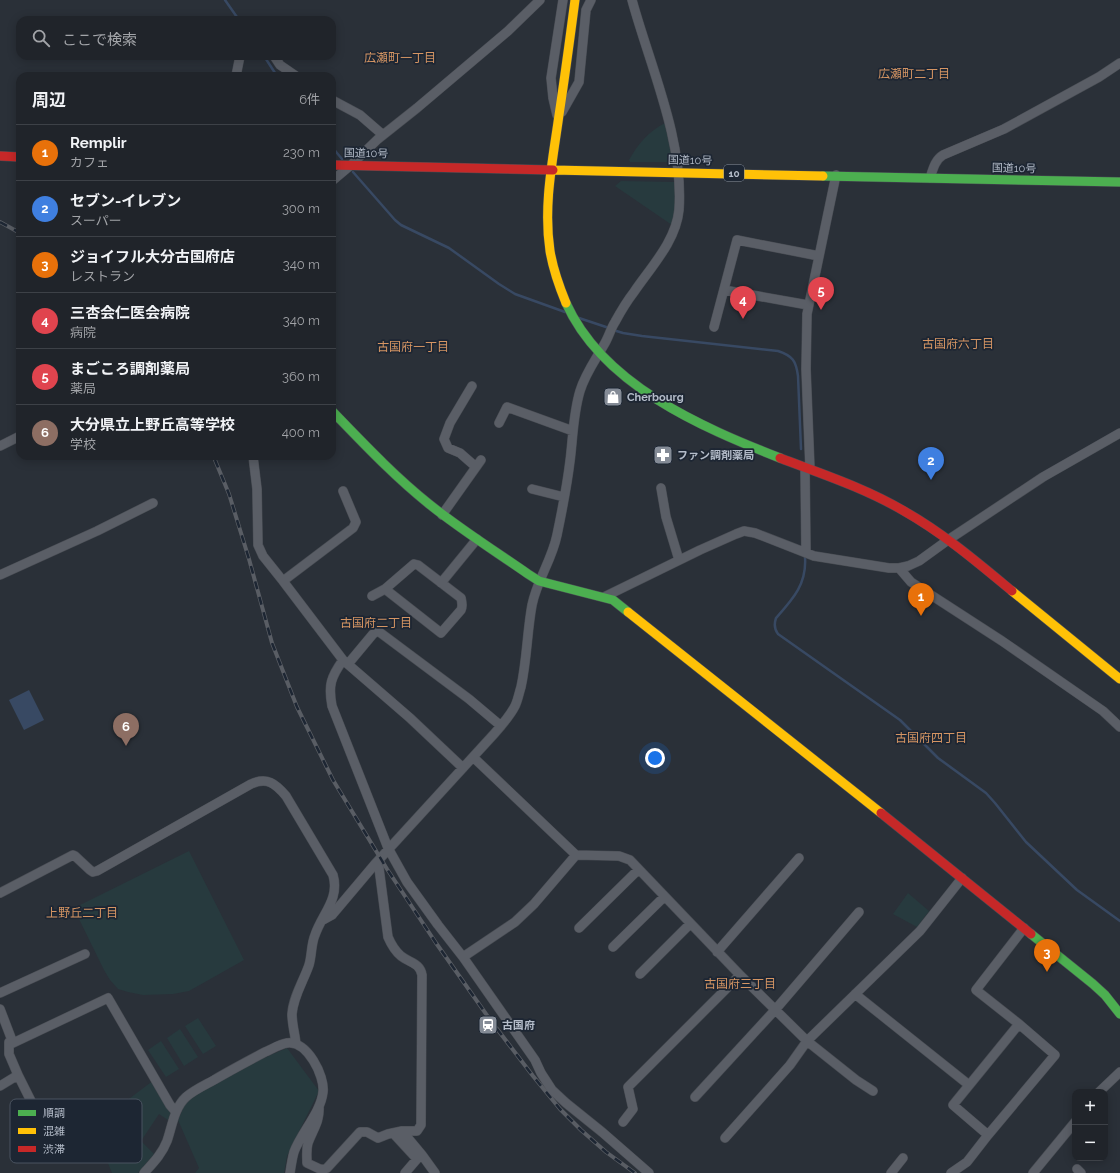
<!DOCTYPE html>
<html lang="ja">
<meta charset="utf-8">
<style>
:root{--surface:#20242a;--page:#282c32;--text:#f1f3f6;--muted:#a2a4a8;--line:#3d4147;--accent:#848b96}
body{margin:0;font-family:Raleway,"Noto Sans JP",sans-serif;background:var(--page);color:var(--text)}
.controls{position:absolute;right:12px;bottom:12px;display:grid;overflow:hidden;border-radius:8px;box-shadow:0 2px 10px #0003}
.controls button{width:36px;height:36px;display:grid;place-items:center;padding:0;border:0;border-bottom:1px solid var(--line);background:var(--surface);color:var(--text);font:20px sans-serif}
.you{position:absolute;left:655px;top:758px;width:14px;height:14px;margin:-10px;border:3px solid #fff;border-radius:50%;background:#1a73e8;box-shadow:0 0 0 6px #1a73e833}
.badge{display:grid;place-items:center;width:26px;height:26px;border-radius:50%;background:var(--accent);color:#fff;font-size:13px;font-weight:700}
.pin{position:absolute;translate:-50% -33px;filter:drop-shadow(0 1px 2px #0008)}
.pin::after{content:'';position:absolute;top:21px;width:14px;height:12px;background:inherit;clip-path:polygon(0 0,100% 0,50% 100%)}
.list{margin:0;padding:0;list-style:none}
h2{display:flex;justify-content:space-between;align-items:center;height:52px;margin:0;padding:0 16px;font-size:17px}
h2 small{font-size:13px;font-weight:400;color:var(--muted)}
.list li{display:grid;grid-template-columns:26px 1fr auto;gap:12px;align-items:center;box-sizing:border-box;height:56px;padding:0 16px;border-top:1px solid var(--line)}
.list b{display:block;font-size:15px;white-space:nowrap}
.list p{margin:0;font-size:13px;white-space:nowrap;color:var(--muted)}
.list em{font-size:13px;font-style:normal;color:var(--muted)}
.icon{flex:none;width:22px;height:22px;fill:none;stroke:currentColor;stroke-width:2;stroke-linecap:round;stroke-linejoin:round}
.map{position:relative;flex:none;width:1120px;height:1173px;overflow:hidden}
.search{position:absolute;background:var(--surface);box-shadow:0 2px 10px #0003;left:16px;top:16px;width:320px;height:44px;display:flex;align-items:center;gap:10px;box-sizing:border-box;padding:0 14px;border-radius:12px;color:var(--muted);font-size:15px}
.panel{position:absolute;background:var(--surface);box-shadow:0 2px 10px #0003;left:16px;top:72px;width:320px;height:388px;border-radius:12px}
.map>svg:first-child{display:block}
.green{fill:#273a3e}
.water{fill:#384963}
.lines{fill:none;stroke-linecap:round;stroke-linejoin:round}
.stream{stroke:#384963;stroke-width:2.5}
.street-casing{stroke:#484c53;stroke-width:10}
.fast-casing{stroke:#484c53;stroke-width:10}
.slow-casing{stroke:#484c53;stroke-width:10}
.jam-casing{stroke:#484c53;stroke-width:10}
.street{stroke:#5a5e66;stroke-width:9}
.fast{stroke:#4caf50;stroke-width:9}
.slow{stroke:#ffc107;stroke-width:9}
.jam{stroke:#c62828;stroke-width:9}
.rail-casing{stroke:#595d64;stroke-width:4}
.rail{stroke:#1d2633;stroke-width:2.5;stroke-dasharray:8;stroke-linecap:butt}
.labels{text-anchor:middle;stroke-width:3.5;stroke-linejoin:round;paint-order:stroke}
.shield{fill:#1d2633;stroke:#878f9c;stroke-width:1}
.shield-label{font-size:10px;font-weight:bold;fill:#b4bcc9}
.street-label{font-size:11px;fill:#b4bcc9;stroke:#1d2633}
.poi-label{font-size:11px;font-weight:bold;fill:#b4bcc9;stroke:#1d2633;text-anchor:start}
.neighbourhood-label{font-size:12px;fill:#d59563;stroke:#1d2633}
.key{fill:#1d2633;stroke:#4a5360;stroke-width:1}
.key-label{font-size:11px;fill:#b4bcc9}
</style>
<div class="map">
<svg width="1120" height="1173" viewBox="0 0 1120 1173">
<rect width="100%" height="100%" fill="#2a3038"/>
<path class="green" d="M 665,123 L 673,162 L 630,162 L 629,160 C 638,144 649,131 665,123 Z
M 621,181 L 673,182 L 676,182 L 675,209 L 672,225 L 615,186 Z
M 189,851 L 244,960 L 189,991 L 173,994 L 143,995 L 128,992 L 118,989 L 110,980 L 104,970 L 79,919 L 76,907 Z
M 908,893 L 929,911 L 917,927 L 893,914 Z
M 198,1018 L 216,1046 L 203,1054 L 185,1026 Z
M 180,1029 L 198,1057 L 184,1066 L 167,1038 Z
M 161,1041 L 179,1069 L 166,1077 L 148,1050 Z
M 287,1048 L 319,1091 L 287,1156 L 284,1173 L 195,1173 L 199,1168 L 178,1120 L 187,1100 L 252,1063 Z
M 154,1080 L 171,1111 L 168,1120 L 159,1114 L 141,1141 L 154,1154 L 138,1173 L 112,1173 L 93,1126 Z"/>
<path class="water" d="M 29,690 L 44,720 L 24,730 L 9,700 Z"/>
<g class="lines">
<path class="stream" d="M 225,0 L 239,20
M 264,56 L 277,76
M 332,147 L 342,159
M 353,172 L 395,220 L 401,225 L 449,248 L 499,284 L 515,294 L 565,312
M 579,318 L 609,328
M 613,330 L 623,333 L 642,336 L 778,351 C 793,356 796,361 798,376 L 801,449
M 805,557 C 807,584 793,599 776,618 C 774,624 774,629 778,634 L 900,720 L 938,758 L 986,793 L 995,803 L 1026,842 L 1077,890 L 1120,921"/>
<defs>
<path id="street" d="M 274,56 L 280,65 L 296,76
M 236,76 L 240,56
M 332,100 L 360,115 L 383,135
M 562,112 L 579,82 L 586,10 L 591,0
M 557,115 L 553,98 L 551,78 L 563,0
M 930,178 C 933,169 935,160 943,155 L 1004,129 L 1099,77 L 1120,63
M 332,181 L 351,165 L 378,139 L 417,108 L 508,31 L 540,0
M 724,290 L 808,305
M 714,327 L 737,240 L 819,256
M 472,386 L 450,423 L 444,439 L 448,448 L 460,453 L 476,467
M 499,423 L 507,407 L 573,431
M 0,446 L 20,436
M 253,456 L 257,489 L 258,545 L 263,556 L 283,581 L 343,660 L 410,718 L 463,768
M 805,467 L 806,553
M 810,469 L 806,369 L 807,314 L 836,175
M 661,488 L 666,517 L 679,560
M 532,489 L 564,497
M 442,515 L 481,460
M 414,564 L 418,565 L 461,598 C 462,602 463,606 461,610 L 441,633 L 385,589 Z
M 899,568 L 911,582 L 1002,641 L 1103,711 L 1120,727
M 0,575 L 97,531 L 153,503
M 283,581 L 353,528 L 356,522 L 343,491
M 441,583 L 477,539
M 372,596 L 385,589
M 604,597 L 700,550 L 736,534 L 744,531 L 755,533 L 814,556 L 889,568 L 899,568 L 908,566 L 919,561 L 948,540 L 1043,477 L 1120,433
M 343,660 C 331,677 328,685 332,706 L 388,848 L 407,882 L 438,925 L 463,957 L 535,1060 L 541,1073 L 552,1090 L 566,1103 L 602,1132 L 649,1173
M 348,664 L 373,634 L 378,631 L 469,699 L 501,726
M 473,757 L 576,855 L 619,856 L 630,860 L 740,975 L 807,1041 L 856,1080 L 873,1091
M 0,893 L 73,855 L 75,856 L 90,870 L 93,872 L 97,871 L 251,784 C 267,777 275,783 286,796 L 333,875 C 340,899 322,914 315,935 C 311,944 312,955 309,965 C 304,980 293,997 292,1014 C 292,1024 295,1034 296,1044
M 323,920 L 332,915 L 375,864
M 579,928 L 638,870
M 613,947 L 664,897
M 717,952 L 799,858
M 463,957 L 515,922 L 534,904 L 576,855
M 640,974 L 690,924
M 0,993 L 85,954
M 855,994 L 969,1085
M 0,1009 L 13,1043
M 0,1086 L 18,1075
M 1099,1092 L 1120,1072
M 695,1097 L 775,1010 L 859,912
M 319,1106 C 320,1122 313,1129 308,1143 C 306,1150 307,1156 307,1163 L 322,1170 L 327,1168 L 360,1132 L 367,1132 L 378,1138 L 388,1134 L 402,1131 L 417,1131 L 421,1125 L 422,975 C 420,963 410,963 401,956 C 395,951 391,944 388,937 L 379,868 L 375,864 L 494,734 C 502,725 510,716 515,706 C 518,700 519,693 521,687 C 527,660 527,632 532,605 C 537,580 552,560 557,535 C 562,511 567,486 570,461 C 573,438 573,414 580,391 C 585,374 596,359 605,343 C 609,336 611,328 615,322 C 621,311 627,301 634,292 C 651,267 676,241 679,210 C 684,140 650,66 632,0
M 623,1122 L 633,1109 L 628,1087 L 740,975
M 402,1131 L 422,1155 L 435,1173
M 393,1133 L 417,1159 L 405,1173
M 988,1135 L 1055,1055 L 1019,1024
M 725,1138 L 790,1065 L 807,1041 L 920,931 L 962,878
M 59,1142 L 74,1131 L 66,1118 L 44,1107 L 35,1109 L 18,1075 L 9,1054 L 9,1042 L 13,1043 L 108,998 L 170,1105 L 176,1112
M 1077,1169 L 1081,1173
M 144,1173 C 153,1163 162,1154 167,1141 C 172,1127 174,1108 186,1097 C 194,1090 205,1085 214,1080 C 231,1070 248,1061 265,1052 C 272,1049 280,1044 287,1043 C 307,1040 325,1076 323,1092 C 321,1112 301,1133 294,1152 C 292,1159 291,1166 290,1173
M 891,1173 L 903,1158
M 951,1173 L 967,1162 L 988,1135 L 953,1105 L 1019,1024 L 976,990 L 1024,928
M 1033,1173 L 1075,1122"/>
<path id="fast" d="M 823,176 L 1120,182
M 566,303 C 603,385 701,427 780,458
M 332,411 C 363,443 394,476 429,504 C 460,529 495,551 528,574 L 539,581 L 613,600 L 628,612
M 1031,934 L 1093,984 L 1105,995 L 1120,1014"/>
<path id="slow" d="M 553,170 L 823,176
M 566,303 C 559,286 553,269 550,251 C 543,205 553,159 559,115 C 565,76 570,38 575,0
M 1012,591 L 1120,679
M 628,612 L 881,813"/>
<path id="jam" d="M 0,156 L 20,157
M 332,165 L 553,170
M 780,458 C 822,474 865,488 904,511 C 943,533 977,562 1012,591
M 881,813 L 1031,934"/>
</defs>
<use href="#street" class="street-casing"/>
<use href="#fast" class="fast-casing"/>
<use href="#slow" class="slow-casing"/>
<use href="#jam" class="jam-casing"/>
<use href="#street" class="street"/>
<use href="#fast" class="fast"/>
<use href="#slow" class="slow"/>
<use href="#jam" class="jam"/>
<defs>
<path id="rail" d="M 0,222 L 20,233
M 215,460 L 229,494 L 249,559 L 272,643 L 297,707 L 333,780 L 387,869 L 436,943 L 491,1021 L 533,1076 L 560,1109 L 581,1130 L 606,1152 L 635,1173"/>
</defs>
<use href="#rail" class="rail-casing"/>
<use href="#rail" class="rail"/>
</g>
<defs>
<symbol id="shop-square" viewBox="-11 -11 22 22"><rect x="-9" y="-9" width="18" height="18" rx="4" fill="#848b96" stroke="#1d2633"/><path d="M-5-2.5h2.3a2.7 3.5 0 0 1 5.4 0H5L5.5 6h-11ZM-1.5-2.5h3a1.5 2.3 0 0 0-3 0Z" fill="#fff"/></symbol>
<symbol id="pharmacy-square" viewBox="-11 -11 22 22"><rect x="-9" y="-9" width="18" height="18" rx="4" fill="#848b96" stroke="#1d2633"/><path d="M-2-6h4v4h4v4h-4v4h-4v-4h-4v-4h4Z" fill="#fff"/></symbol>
<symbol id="station-square" viewBox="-11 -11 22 22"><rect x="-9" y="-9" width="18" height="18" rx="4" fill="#848b96" stroke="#1d2633"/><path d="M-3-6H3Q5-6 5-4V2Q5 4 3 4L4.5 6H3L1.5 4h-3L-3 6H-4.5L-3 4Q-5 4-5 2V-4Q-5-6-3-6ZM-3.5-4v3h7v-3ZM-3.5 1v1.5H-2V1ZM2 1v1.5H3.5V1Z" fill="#fff"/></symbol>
</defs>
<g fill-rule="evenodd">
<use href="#shop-square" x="602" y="386" width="22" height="22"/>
<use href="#pharmacy-square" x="652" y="444" width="22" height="22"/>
<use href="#station-square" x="477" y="1014" width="22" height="22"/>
</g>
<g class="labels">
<rect class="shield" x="724" y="165" width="20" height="16" rx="3"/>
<g class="shield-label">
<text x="734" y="177">10</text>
</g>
<g class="street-label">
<text transform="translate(366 153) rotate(1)" y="4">国道10号</text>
<text transform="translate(690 160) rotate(1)" y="4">国道10号</text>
<text transform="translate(1014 168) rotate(1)" y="4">国道10号</text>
</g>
<g class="poi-label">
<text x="627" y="401">Cherbourg</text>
<text x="677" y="459">ファン調剤薬局</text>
<text x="502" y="1029">古国府</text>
</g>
<g class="neighbourhood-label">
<text x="400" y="62">広瀬町一丁目</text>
<text x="914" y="78">広瀬町二丁目</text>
<text x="958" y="348">古国府六丁目</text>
<text x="413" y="351">古国府一丁目</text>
<text x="376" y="627">古国府二丁目</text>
<text x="931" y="742">古国府四丁目</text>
<text x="82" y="917">上野丘二丁目</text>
<text x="740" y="988">古国府三丁目</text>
</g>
</g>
<rect x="10" y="1099" width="132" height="64" rx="6" class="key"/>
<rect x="18" y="1110" width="18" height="6" fill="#4caf50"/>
<rect x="18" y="1128" width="18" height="6" fill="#ffc107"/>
<rect x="18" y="1146" width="18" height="6" fill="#c62828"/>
<g class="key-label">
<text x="43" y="1117">順調</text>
<text x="43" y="1135">混雑</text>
<text x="43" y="1153">渋滞</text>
</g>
</svg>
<div class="controls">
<button>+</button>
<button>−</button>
</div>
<div class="you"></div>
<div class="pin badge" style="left:921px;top:616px;background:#e8710a">1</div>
<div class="pin badge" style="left:931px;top:480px;background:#3f7fe0">2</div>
<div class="pin badge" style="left:1047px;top:972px;background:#e8710a">3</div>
<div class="pin badge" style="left:743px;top:319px;background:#e0444e">4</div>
<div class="pin badge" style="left:821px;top:310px;background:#e0444e">5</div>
<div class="pin badge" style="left:126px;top:746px;background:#8d6e63">6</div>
<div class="search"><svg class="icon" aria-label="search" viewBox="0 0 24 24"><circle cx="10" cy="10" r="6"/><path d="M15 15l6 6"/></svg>ここで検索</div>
<section class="panel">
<h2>周辺<small>6件</small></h2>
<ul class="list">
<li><span class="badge" style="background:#e8710a">1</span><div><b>Remplir</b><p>カフェ</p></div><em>230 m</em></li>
<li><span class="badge" style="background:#3f7fe0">2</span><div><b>セブン-イレブン</b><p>スーパー</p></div><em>300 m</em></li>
<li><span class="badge" style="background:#e8710a">3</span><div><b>ジョイフル大分古国府店</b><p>レストラン</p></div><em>340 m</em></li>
<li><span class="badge" style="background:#e0444e">4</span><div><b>三杏会仁医会病院</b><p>病院</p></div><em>340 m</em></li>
<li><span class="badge" style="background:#e0444e">5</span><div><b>まごころ調剤薬局</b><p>薬局</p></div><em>360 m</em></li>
<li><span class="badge" style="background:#8d6e63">6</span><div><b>大分県立上野丘高等学校</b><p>学校</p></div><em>400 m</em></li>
</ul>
</section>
</div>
